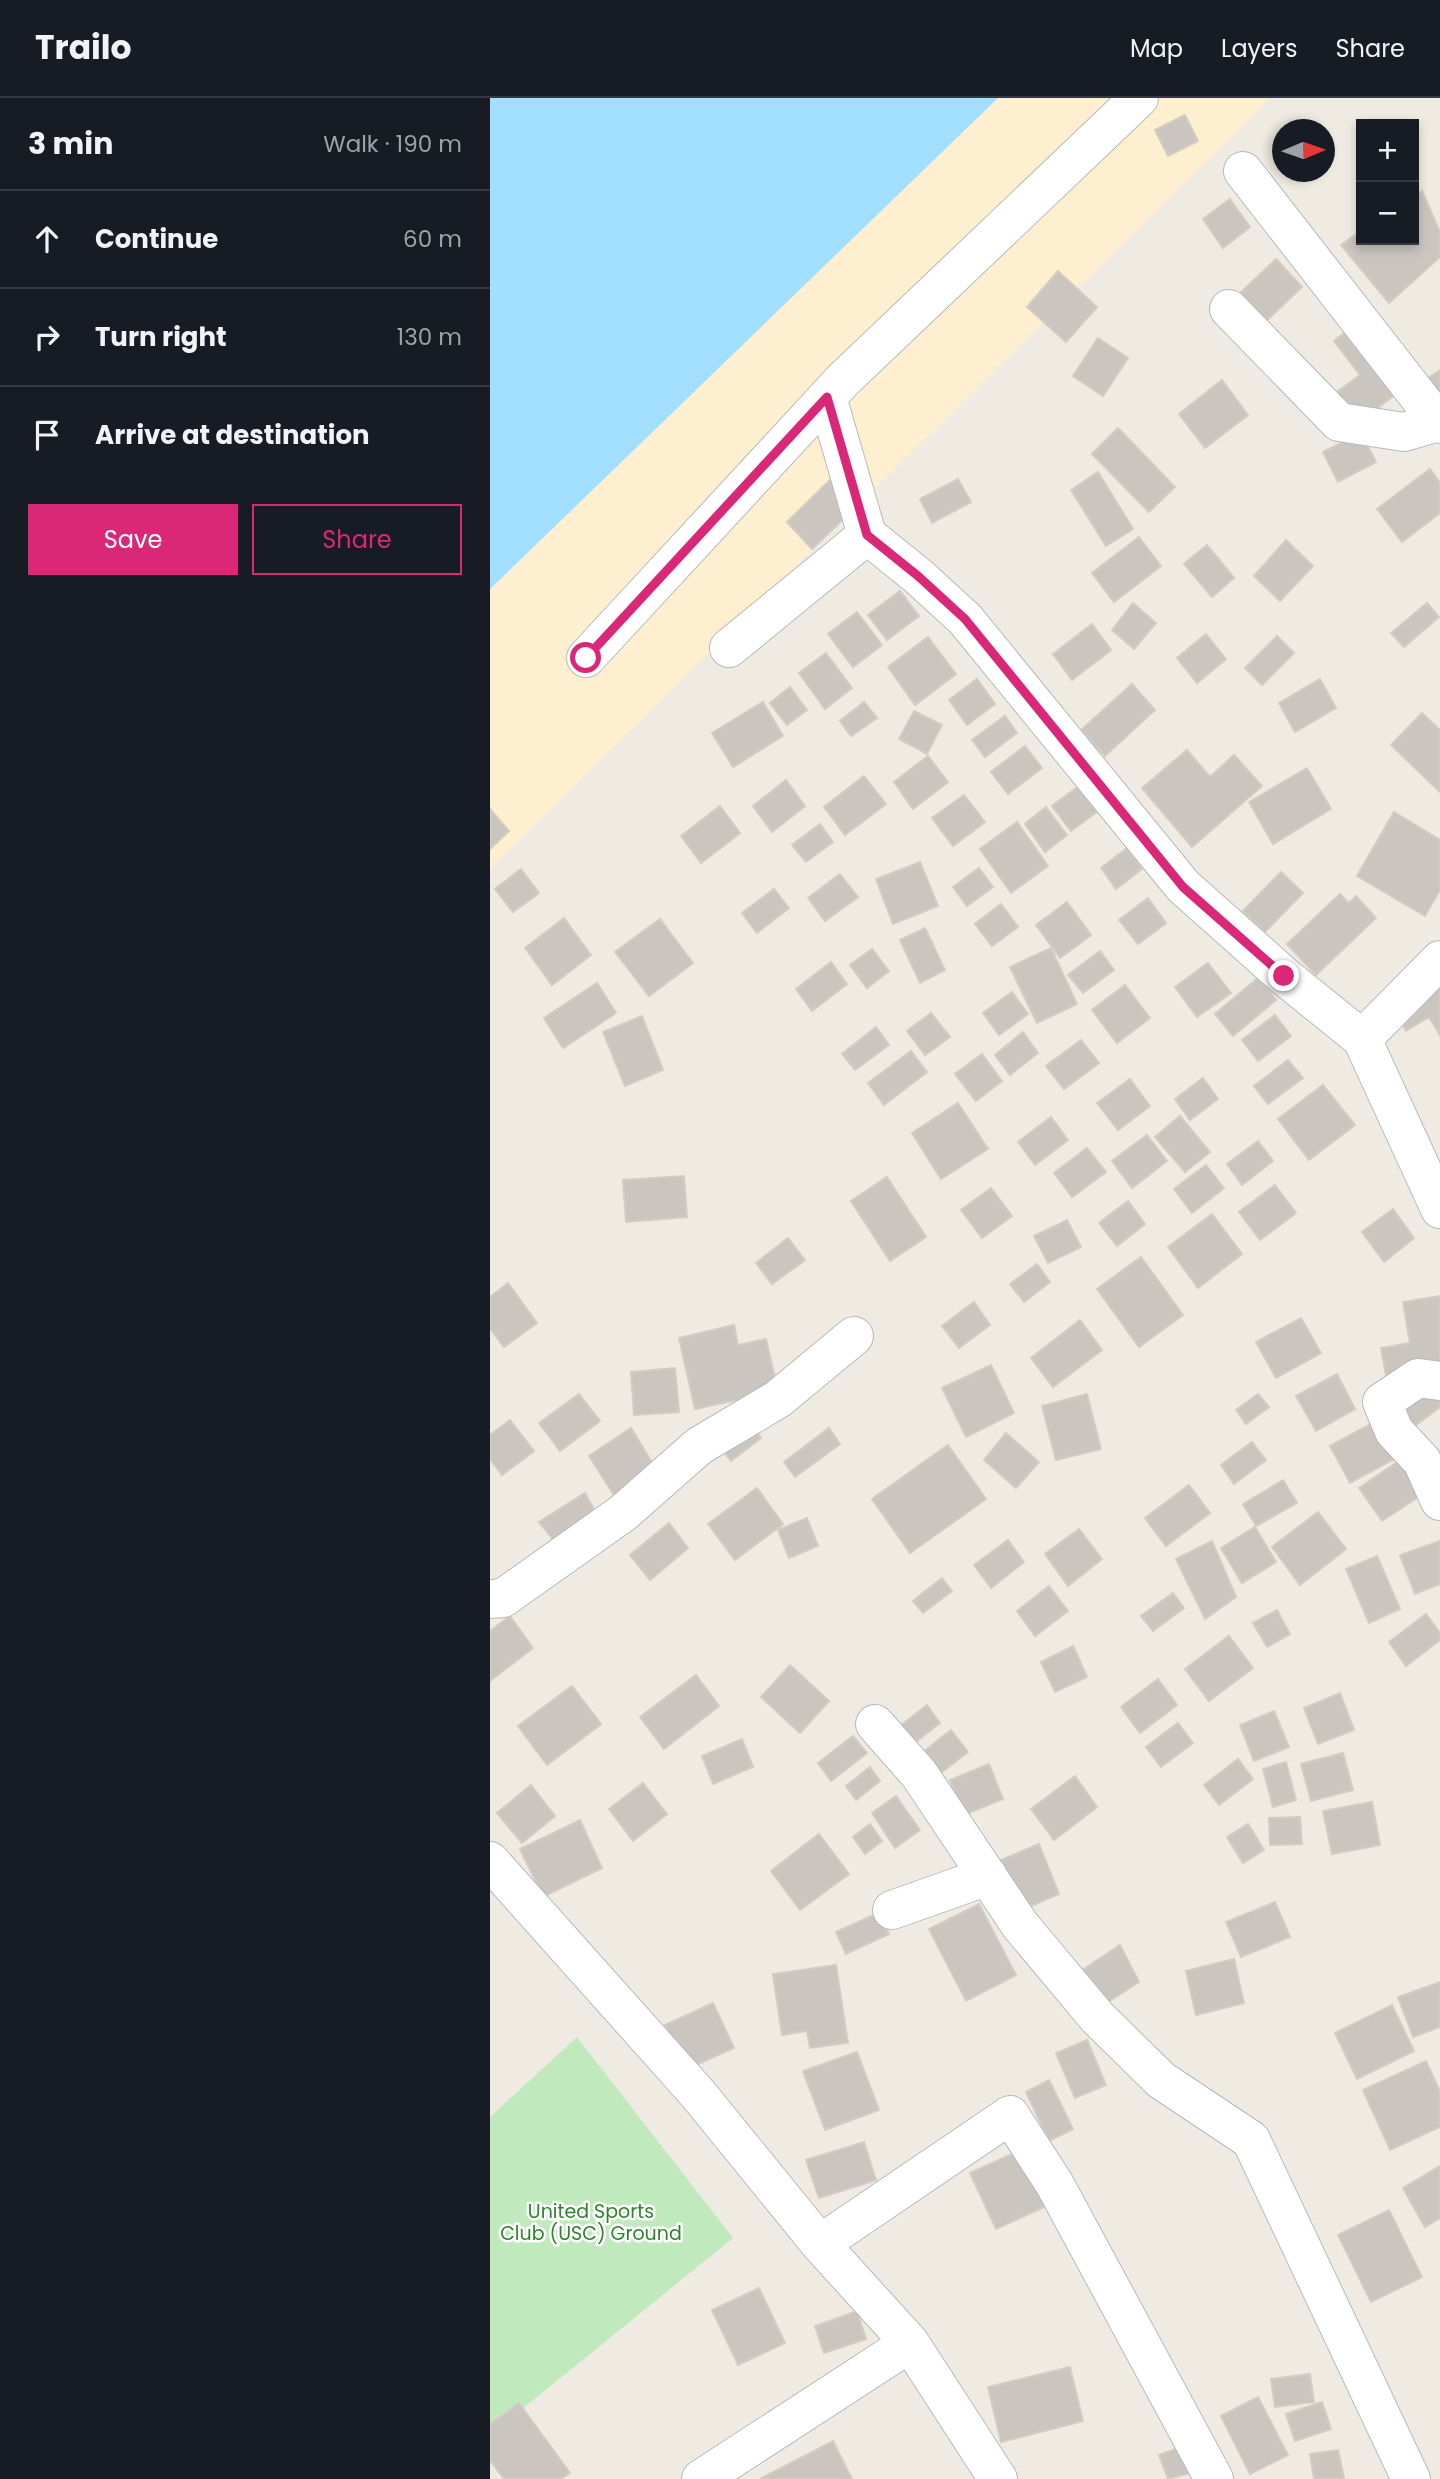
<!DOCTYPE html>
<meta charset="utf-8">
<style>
:root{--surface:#171b24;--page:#20242c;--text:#f1f3f6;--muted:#9ea1a6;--line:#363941;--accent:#db2777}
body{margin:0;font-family:Poppins,sans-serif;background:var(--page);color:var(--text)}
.controls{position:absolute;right:21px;top:21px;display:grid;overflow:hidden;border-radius:0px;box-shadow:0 4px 10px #0003}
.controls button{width:63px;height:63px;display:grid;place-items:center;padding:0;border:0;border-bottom:2px solid var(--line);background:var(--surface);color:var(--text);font:35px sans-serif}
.compass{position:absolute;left:782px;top:21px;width:63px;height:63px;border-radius:50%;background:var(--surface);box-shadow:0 4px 10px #0003;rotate:88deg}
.stop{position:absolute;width:21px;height:21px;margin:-16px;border:5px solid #db2777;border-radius:50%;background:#fff}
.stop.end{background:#db2777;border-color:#fff;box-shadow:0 2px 7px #0008}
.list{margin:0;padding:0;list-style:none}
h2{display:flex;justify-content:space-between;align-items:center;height:91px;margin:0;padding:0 28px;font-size:30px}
h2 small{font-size:23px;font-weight:400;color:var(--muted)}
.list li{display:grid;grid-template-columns:46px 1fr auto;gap:21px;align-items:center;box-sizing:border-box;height:98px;padding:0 28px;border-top:2px solid var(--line)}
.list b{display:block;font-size:26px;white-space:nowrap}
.list em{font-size:23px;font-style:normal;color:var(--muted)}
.actions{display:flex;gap:14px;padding:21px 28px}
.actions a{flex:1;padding:16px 0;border:2px solid var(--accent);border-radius:0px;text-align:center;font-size:24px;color:var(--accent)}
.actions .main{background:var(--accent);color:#fff}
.icon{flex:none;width:38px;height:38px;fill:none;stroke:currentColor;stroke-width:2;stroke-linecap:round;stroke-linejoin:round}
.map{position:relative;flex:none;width:950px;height:2381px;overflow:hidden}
header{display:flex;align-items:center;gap:42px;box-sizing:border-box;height:98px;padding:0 35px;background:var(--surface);border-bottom:2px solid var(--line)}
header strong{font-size:33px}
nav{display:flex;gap:38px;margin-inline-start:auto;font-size:24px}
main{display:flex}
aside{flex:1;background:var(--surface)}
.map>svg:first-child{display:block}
.green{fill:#c0e9bd}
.sand{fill:#fdefcf}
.water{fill:#a2dfff}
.building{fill:#cac5bf;stroke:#d4ccc0;stroke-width:2}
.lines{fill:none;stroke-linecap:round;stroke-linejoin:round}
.minor-casing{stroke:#b5babe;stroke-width:40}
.minor{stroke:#fff;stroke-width:38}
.route{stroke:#db2777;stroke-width:9}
.labels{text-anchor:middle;stroke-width:5;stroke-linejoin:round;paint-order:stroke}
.park-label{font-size:19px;fill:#30822c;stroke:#fff}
</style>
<header>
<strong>Trailo</strong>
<nav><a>Map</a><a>Layers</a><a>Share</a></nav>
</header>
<main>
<aside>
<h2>3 min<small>Walk · 190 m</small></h2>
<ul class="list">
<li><svg class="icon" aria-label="ahead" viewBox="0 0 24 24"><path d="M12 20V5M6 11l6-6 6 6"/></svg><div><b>Continue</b></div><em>60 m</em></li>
<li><svg class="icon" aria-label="right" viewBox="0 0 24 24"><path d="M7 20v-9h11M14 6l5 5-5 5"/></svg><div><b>Turn right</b></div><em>130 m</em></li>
<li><svg class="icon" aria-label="arrive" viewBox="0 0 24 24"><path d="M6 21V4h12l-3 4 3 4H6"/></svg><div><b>Arrive at destination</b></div></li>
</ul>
<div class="actions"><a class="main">Save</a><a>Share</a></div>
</aside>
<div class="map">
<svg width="950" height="2381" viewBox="0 0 950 2381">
<rect width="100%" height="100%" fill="#efebe2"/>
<path class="green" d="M 87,1939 L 243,2140 L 0,2337 L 0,2019 Z"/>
<path class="sand" d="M 508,0 L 780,0 L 0,771 L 0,491 Z"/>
<path class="water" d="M 0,0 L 508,0 L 0,491 Z"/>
<path class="building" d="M 695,17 L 708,43 L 678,58 L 665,32 Z
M 932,93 L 950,134 L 950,159 L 899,205 L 851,147 L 871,133 L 871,142 L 924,142 L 924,98 Z
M 740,101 L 760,129 L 733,150 L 713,121 Z
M 786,161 L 812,189 L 775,224 L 749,196 Z
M 568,173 L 607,209 L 576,244 L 537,209 Z
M 864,227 L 912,291 L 870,324 L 847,294 L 870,277 L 844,243 Z
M 608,240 L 638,260 L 613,298 L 583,278 Z
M 950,272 L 950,309 L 930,286 Z
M 732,282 L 758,317 L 715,350 L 689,316 Z
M 628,330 L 685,389 L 659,414 L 602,356 Z
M 871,335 L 886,364 L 848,384 L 833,354 Z
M 940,371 L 950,385 L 950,415 L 912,444 L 887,411 Z
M 608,374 L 643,431 L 616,448 L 581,392 Z
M 341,381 L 366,409 L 322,451 L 297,424 Z
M 468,381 L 481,404 L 442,425 L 430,401 Z
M 649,439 L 671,468 L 624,504 L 602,475 Z
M 796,442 L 823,468 L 790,503 L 764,478 Z
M 717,447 L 744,480 L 722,499 L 694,466 Z
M 410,493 L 429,518 L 397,542 L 378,517 Z
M 643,505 L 666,525 L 644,551 L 622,532 Z
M 937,505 L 949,519 L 914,549 L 901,535 Z
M 367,514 L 392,547 L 363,569 L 338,536 Z
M 602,526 L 621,552 L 582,582 L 563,556 Z
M 716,536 L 736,561 L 707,585 L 687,560 Z
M 787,538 L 804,555 L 772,587 L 755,570 Z
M 438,539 L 466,576 L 425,607 L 398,569 Z
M 336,555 L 362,590 L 335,611 L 309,575 Z
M 487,581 L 505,606 L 477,627 L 459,602 Z
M 830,581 L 846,610 L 805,634 L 789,605 Z
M 642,586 L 665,612 L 615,658 L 591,632 Z
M 300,589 L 317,612 L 297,627 L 280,605 Z
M 273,604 L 293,638 L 243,669 L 222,635 Z
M 374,604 L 387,620 L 361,638 L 350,623 Z
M 424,613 L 452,627 L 437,656 L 409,641 Z
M 932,615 L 950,632 L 950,694 L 901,647 Z
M 515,618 L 527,635 L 495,659 L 482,642 Z
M 535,648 L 552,670 L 518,696 L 501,674 Z
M 697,652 L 720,679 L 744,657 L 772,688 L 702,749 L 652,690 Z
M 438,658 L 458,684 L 423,711 L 404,684 Z
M 817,670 L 841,711 L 783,746 L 759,704 Z
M 374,678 L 396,706 L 355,737 L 334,709 Z
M 296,682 L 315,708 L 282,734 L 263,708 Z
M 589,688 L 608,713 L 581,733 L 562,708 Z
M 474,697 L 495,724 L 463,748 L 442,720 Z
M 230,708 L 250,735 L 211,765 L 191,738 Z
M 556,709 L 577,737 L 555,754 L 535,726 Z
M 0,711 L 19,733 L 0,751 Z
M 904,714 L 950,742 L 950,792 L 935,818 L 867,778 Z
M 527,724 L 558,768 L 521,795 L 490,751 Z
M 330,726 L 343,744 L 316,764 L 302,747 Z
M 637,750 L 652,771 L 626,791 L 611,770 Z
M 430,764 L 448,808 L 403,826 L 386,781 Z
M 489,770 L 503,789 L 477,808 L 463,789 Z
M 31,771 L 49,795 L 23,814 L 5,791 Z
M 791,774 L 813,795 L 775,834 L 753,813 Z
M 350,776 L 368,799 L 335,823 L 318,800 Z
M 284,791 L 299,810 L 267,835 L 252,815 Z
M 850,796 L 859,805 L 866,798 L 886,820 L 826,877 L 797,846 Z
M 658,800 L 676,825 L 648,846 L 629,822 Z
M 577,804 L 601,837 L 570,860 L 546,827 Z
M 511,806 L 528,829 L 502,848 L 485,826 Z
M 74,820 L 101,857 L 62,887 L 35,850 Z
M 170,821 L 203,865 L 159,898 L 125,854 Z
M 435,830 L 455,872 L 430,885 L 410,842 Z
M 561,850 L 587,906 L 547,925 L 520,869 Z
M 382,851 L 399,873 L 377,890 L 360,867 Z
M 610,853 L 624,872 L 593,895 L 578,877 Z
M 341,864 L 357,886 L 322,913 L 306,891 Z
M 718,865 L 741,895 L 707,919 L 685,889 Z
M 768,880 L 786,902 L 743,938 L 725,916 Z
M 107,885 L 126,915 L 73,950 L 54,920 Z
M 950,886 L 950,937 L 939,919 L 916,933 L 904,914 Z
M 635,887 L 660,920 L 627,945 L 602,912 Z
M 522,894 L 538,916 L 509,937 L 493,915 Z
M 441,915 L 460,939 L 435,957 L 417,933 Z
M 785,917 L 801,938 L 768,963 L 752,942 Z
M 152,918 L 173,972 L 135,988 L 113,934 Z
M 386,929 L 399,947 L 365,972 L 352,956 Z
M 533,934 L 548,955 L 520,977 L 505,957 Z
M 591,942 L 609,965 L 574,991 L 556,968 Z
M 421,953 L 437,974 L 394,1007 L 378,985 Z
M 492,956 L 512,983 L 486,1003 L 465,976 Z
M 798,962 L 813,980 L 778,1006 L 764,988 Z
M 713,980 L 728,1001 L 700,1022 L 685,1001 Z
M 640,981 L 660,1008 L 628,1032 L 607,1005 Z
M 833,987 L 865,1027 L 819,1062 L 788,1021 Z
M 468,1005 L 498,1051 L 451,1081 L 422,1035 Z
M 690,1018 L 720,1054 L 695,1074 L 665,1039 Z
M 561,1019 L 578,1042 L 545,1067 L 528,1044 Z
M 657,1037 L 677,1063 L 642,1090 L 622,1063 Z
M 768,1043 L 783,1063 L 752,1087 L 737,1066 Z
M 597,1050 L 616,1074 L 582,1099 L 564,1075 Z
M 716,1067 L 734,1090 L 702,1115 L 684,1091 Z
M 194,1078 L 197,1119 L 136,1124 L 133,1082 Z
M 397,1079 L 436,1139 L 400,1163 L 361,1103 Z
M 785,1087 L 806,1115 L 770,1142 L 749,1114 Z
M 501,1090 L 522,1118 L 492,1140 L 471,1112 Z
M 638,1103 L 655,1126 L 627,1148 L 609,1125 Z
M 903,1111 L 924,1140 L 894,1164 L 872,1134 Z
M 722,1116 L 752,1156 L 708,1190 L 678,1149 Z
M 577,1122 L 591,1149 L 558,1165 L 544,1138 Z
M 298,1140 L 315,1162 L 282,1186 L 266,1165 Z
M 651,1159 L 693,1217 L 649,1249 L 607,1191 Z
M 547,1166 L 560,1184 L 534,1204 L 520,1186 Z
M 18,1185 L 47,1225 L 14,1249 L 0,1230 L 0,1199 Z
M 950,1198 L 950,1268 L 896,1277 L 891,1250 L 920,1245 L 913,1204 Z
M 484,1204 L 500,1227 L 469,1250 L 452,1228 Z
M 811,1220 L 831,1255 L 786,1280 L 766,1244 Z
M 590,1222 L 612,1252 L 563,1289 L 541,1260 Z
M 244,1227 L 248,1247 L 276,1241 L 288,1293 L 205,1311 L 189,1240 Z
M 501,1267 L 524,1315 L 476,1339 L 452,1290 Z
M 185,1270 L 189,1314 L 144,1317 L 141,1274 Z
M 847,1276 L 865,1311 L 826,1333 L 806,1298 Z
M 939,1283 L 950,1298 L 950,1309 L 922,1330 L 906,1309 Z
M 89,1296 L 110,1323 L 70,1353 L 49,1325 Z
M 597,1296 L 611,1351 L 566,1362 L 552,1308 Z
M 768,1296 L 779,1309 L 756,1326 L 746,1312 Z
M 257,1321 L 271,1340 L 241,1363 L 226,1344 Z
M 20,1322 L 44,1353 L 12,1377 L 0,1361 L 0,1337 Z
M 888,1322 L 908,1359 L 860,1385 L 840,1348 Z
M 141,1330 L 169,1376 L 127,1402 L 99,1358 Z
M 339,1330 L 350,1346 L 305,1379 L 294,1364 Z
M 516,1335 L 549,1364 L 526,1390 L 494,1362 Z
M 762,1344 L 776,1362 L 744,1386 L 731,1367 Z
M 458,1347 L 496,1401 L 420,1455 L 382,1401 Z
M 919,1356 L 942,1390 L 892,1423 L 869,1390 Z
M 793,1382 L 807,1405 L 766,1428 L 753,1406 Z
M 699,1387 L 720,1415 L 676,1448 L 655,1420 Z
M 267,1390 L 293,1426 L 245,1462 L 218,1426 Z
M 95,1395 L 112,1426 L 70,1450 L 49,1424 Z
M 828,1414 L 856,1451 L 810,1487 L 782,1449 Z
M 317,1420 L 328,1448 L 299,1460 L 288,1432 Z
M 179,1425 L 198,1450 L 160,1482 L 140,1457 Z
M 765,1429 L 786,1464 L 752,1485 L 731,1450 Z
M 589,1431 L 612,1461 L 578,1488 L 555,1456 Z
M 518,1442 L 534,1464 L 501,1490 L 484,1467 Z
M 722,1443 L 746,1499 L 715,1521 L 686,1461 Z
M 950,1443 L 950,1486 L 925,1496 L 910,1457 Z
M 887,1458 L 910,1511 L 879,1525 L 856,1471 Z
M 452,1480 L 462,1493 L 433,1515 L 423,1503 Z
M 559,1488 L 578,1513 L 545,1538 L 527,1513 Z
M 683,1495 L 694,1510 L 663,1533 L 651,1518 Z
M 787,1512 L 800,1536 L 777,1549 L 763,1525 Z
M 936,1516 L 950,1535 L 950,1542 L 916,1568 L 899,1544 Z
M 20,1518 L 43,1550 L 0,1583 L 0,1533 Z
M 739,1538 L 763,1570 L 719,1603 L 695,1571 Z
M 583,1548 L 597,1579 L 565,1594 L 551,1564 Z
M 300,1567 L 339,1603 L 310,1635 L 271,1599 Z
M 206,1577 L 229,1608 L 174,1651 L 150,1619 Z
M 668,1581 L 687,1607 L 650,1635 L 631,1609 Z
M 82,1588 L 111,1626 L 57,1667 L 28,1628 Z
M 850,1595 L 864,1632 L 828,1646 L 814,1610 Z
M 437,1607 L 450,1625 L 418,1650 L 405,1632 Z
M 784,1613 L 799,1649 L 764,1663 L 750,1627 Z
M 688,1625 L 703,1645 L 671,1669 L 656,1649 Z
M 461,1632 L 478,1654 L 448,1677 L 432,1655 Z
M 363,1638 L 377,1655 L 341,1683 L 328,1665 Z
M 252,1641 L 263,1669 L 223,1686 L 212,1658 Z
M 853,1655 L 863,1692 L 821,1703 L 811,1666 Z
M 748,1661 L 763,1681 L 729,1707 L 714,1687 Z
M 796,1664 L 806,1702 L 783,1709 L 773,1671 Z
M 499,1666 L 513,1701 L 474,1717 L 460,1682 Z
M 380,1669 L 390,1683 L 366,1702 L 356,1688 Z
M 585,1678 L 607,1709 L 564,1742 L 541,1711 Z
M 153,1685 L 177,1716 L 143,1743 L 119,1711 Z
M 41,1687 L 65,1718 L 32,1745 L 7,1715 Z
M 406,1698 L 430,1732 L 405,1750 L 382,1715 Z
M 882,1704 L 890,1747 L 842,1756 L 833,1713 Z
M 810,1719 L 812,1746 L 780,1747 L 779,1720 Z
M 90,1722 L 112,1770 L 53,1799 L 30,1751 Z
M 380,1726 L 392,1743 L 375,1756 L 363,1739 Z
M 758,1726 L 774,1752 L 753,1765 L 737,1739 Z
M 329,1736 L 359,1776 L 310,1812 L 281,1773 Z
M 549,1746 L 569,1796 L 532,1812 L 511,1762 Z
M 785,1804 L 800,1839 L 751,1859 L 736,1824 Z
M 489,1806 L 526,1877 L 476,1903 L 439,1831 Z
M 390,1814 L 399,1836 L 356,1856 L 346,1834 Z
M 630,1847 L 649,1884 L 615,1906 L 585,1877 Z
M 744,1861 L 754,1905 L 706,1917 L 696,1873 Z
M 346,1867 L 358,1945 L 320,1950 L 317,1933 L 292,1937 L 283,1876 Z
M 950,1884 L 950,1929 L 923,1939 L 908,1899 Z
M 223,1905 L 244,1950 L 195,1972 L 175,1927 Z
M 902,1907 L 924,1953 L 867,1981 L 845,1935 Z
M 597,1942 L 616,1987 L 585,2000 L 566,1955 Z
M 367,1954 L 389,2012 L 335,2032 L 313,1973 Z
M 936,1963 L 950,1994 L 950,2029 L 900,2052 L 873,1992 Z
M 559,1982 L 583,2031 L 559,2043 L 536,1994 Z
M 374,2044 L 386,2082 L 329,2100 L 316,2062 Z
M 531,2052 L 556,2108 L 506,2131 L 480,2075 Z
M 950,2068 L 950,2120 L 935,2129 L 913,2090 Z
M 899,2112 L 932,2179 L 881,2204 L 848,2137 Z
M 269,2190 L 295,2245 L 248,2267 L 222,2212 Z
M 367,2213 L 376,2241 L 334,2255 L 325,2228 Z
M 580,2269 L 593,2323 L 511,2344 L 498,2289 Z
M 820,2276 L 824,2304 L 785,2309 L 781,2281 Z
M 768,2299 L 798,2357 L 760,2376 L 731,2318 Z
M 832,2304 L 841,2331 L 805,2343 L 796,2316 Z
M 29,2305 L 80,2375 L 71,2381 L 14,2381 L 0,2362 L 0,2326 Z
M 343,2343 L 362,2381 L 270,2381 Z
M 691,2349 L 700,2375 L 678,2381 L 669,2357 Z
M 848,2352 L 854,2380 L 824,2381 L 820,2356 Z"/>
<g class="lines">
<defs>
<path id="minor" d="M 753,73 L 950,326
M 739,211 L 849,324 L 914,334 L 948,324
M 337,299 L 377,437 L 428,478 L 475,521 L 693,788 L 794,878 L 872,941 L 950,1111
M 239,550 L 377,437
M 96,560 L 353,282 L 649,0
M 872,941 L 950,862
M 950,1283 L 928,1280 L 892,1304 L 904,1333 L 932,1363 L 950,1403
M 0,1501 L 13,1500 L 133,1415 L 209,1348 L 288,1301 L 364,1238
M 385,1626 L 429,1676 L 530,1827 L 607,1919 L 671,1982 L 761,2042 L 921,2381
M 0,1763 L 208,1996 L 330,2146 L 420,2245 L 508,2381
M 402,1812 L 498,1778
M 330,2146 L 520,2017 L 564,2085 L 724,2381
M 211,2381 L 420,2245"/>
</defs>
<use href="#minor" class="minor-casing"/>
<use href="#minor" class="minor"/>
</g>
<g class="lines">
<path class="route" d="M 96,560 L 337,299 L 377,437 L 428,478 L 475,521 L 693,789 L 794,878"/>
</g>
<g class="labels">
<g class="park-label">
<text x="101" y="2120">United Sports<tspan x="101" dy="22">Club (USC) Ground</tspan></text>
</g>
</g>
</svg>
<div class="controls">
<button>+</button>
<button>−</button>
</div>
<svg class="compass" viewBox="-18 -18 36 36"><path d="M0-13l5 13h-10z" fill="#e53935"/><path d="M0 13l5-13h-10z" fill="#9ea1a6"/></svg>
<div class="stop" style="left:96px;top:560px"></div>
<div class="stop end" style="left:794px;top:878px"></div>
</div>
</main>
